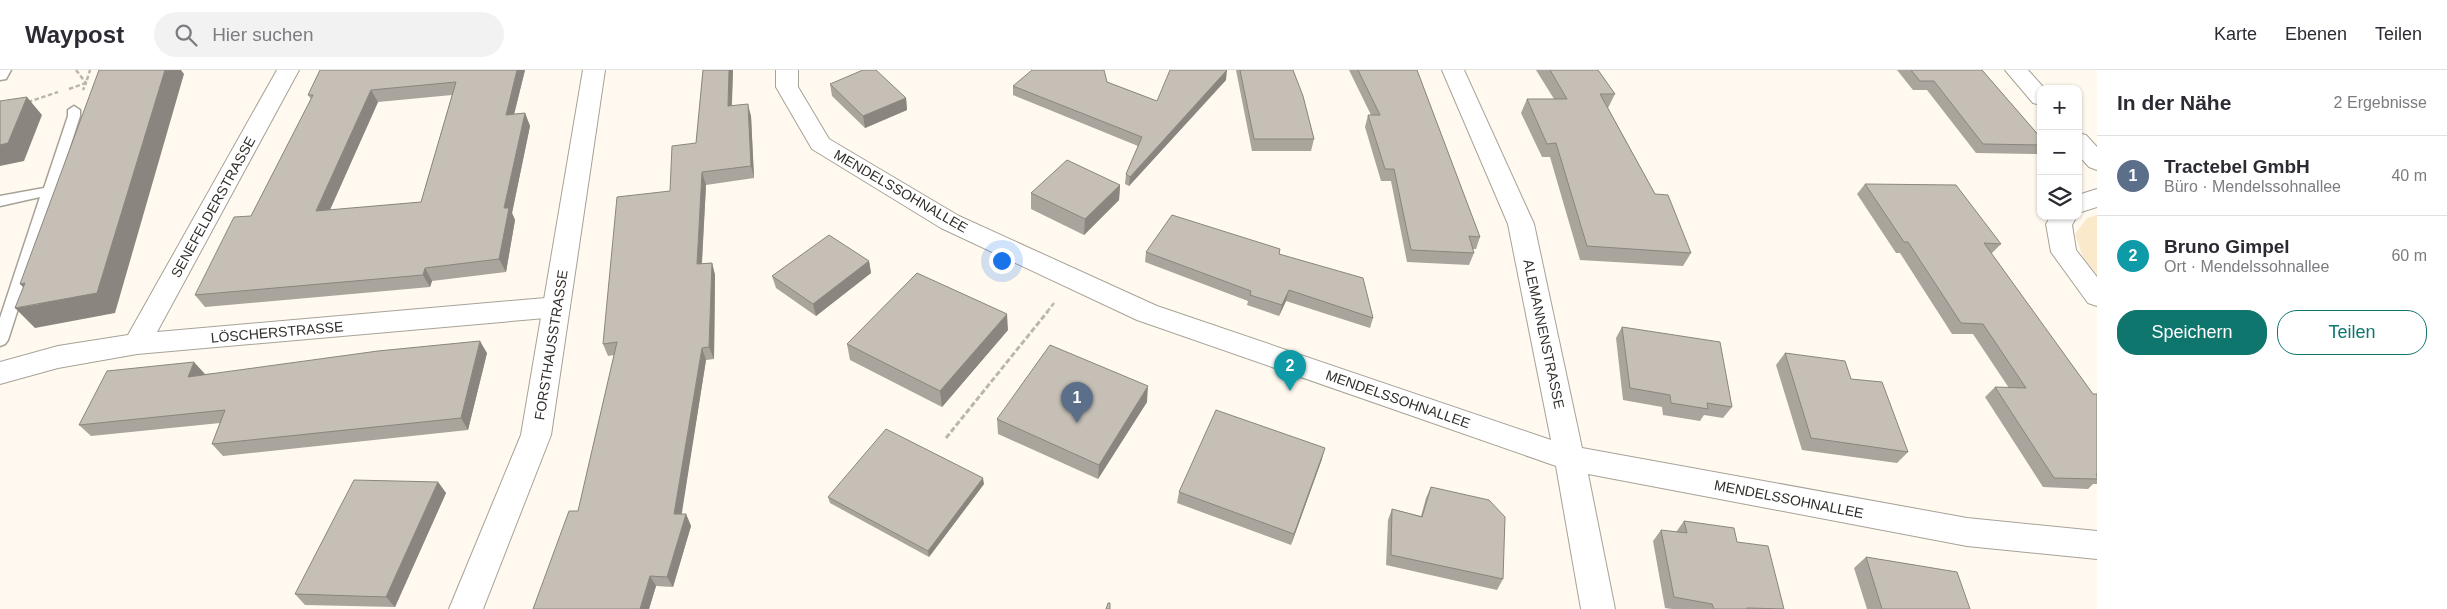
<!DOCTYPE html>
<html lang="de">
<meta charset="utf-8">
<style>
:root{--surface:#fff;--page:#f2f2f3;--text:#2b2b33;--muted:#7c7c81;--line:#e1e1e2;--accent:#0f766e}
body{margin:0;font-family:Helvetica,sans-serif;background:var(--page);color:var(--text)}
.controls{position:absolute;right:15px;top:15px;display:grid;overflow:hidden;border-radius:10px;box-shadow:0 1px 4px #0004}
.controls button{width:45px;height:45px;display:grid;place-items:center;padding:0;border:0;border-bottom:1px solid var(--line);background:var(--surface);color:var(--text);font:25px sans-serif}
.you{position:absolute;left:1001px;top:190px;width:18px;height:18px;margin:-12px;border:4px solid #fff;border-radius:50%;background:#1a73e8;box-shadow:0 0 0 8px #1a73e833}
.badge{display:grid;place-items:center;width:32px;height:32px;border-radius:50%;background:var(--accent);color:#fff;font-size:16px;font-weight:700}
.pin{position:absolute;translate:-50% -41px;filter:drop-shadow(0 1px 2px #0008)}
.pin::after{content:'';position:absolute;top:26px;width:18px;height:15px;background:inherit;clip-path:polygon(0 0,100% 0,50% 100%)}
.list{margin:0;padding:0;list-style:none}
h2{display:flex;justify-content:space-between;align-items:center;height:65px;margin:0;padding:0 20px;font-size:21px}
h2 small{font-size:16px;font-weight:400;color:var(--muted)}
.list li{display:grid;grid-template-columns:32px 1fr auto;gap:15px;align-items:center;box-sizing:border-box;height:80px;padding:0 20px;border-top:1px solid var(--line)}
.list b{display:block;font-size:19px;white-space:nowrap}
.list p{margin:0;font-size:16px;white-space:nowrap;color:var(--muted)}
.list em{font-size:16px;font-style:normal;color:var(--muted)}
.actions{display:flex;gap:10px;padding:15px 20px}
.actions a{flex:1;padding:11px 0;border:1px solid var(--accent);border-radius:20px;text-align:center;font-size:18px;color:var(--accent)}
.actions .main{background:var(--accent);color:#fff}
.icon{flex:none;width:28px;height:28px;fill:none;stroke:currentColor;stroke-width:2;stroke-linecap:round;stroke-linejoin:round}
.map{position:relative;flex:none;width:2097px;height:539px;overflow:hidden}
header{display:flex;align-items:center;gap:30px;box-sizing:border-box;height:70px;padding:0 25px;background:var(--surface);border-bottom:1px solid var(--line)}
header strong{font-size:24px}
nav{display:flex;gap:28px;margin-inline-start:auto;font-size:18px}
.search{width:350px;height:45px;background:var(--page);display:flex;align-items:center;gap:12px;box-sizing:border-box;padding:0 18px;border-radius:28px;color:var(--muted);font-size:19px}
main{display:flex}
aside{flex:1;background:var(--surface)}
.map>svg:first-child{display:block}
.green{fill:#fbe9cb}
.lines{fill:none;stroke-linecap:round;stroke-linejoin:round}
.service-casing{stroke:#a7a298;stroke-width:3}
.pedestrian-casing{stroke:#a7a298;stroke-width:3}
.minor-casing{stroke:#a7a298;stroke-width:2}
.tertiary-casing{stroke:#a7a298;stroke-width:2}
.path-far1{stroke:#bbb7af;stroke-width:2.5;stroke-dasharray:4.5 2.5;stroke-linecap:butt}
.path{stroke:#bbb7af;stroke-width:3;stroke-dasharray:5.5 2.5;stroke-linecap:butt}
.service{fill:#fff;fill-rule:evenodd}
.pedestrian{fill:#fff;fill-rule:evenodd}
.minor{fill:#fff;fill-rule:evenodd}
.tertiary{fill:#fff;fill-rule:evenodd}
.wall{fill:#a9a49c;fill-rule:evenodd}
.shaded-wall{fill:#8a867f}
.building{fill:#c5bfb5;stroke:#8a867f;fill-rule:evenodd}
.labels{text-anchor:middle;stroke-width:4.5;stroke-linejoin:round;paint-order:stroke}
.street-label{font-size:14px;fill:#312f2b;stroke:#fff}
</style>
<header>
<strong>Waypost</strong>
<div class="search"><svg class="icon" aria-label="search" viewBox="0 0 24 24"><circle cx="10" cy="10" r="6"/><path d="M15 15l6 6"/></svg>Hier suchen</div>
<nav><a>Karte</a><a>Ebenen</a><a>Teilen</a></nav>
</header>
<main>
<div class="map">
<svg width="2097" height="539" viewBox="0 0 2097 539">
<rect width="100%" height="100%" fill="#fff9ef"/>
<path class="green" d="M 2097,145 L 2097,204 L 2083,187 L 2075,164 L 2087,148 Z"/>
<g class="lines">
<defs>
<path id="service" d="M 74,36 L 80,40 L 80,46 L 8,270 L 5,274 L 0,276 L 0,248 L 40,127 L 0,136 L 0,126 L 44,118 L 68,46 L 68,40 Z"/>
<path id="pedestrian" d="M 0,0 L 11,0 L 6,9 L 0,10 Z"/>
<path id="minor" d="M 277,0 L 299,0 L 157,262 L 557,227 L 566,230 L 570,237 L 566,244 L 557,247 L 137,284 L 58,298 L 0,314 L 0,292 L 58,276 L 128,265 Z
M 776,0 L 798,0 L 798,17 L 829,69 L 959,146 L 1157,236 L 1551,370 L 1508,154 L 1442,0 L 1464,0 L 1534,154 L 1582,378 L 1967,448 L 2097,461 L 2097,489 L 1967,476 L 1588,404 L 1615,539 L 1581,539 L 1556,396 L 1137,250 L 941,158 L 812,79 L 776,17 Z
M 2005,0 L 2028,0 L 2045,19 L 2041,19 L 2041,35 L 2033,33 Z
M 2078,63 L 2086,65 L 2097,77 L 2097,100 L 2089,97 L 2078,85 Z
M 2097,119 L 2097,137 L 2078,143 L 2078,125 Z
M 2051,146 L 2077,146 L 2072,155 L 2076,180 L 2097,207 L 2097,236 L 2088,233 L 2051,182 L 2046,154 Z"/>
<path id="tertiary" d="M 583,0 L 605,0 L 551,365 L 483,539 L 449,539 L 521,365 Z"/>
</defs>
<use href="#service" class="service-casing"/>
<use href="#pedestrian" class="pedestrian-casing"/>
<use href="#minor" class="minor-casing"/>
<use href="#tertiary" class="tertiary-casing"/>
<path class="path-far1" d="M 76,0 L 86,13 L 83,20
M 69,19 L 86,13 L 90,0
M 28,32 L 58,22
M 1047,242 L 1054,233"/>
<path class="path" d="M 946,368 L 1048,241"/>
<use href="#service" class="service"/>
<use href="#pedestrian" class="pedestrian"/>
<use href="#minor" class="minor"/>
<use href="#tertiary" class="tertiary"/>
</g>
<path class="wall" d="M 525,0 L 514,44 L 525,43 L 530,56 L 512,143 L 515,150 L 506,202 L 432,211 L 430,217 L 205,237 L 195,225 L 251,146 L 311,29 L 308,25 ZM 452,25 L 421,132 L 330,140 L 378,32 Z
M 703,0 L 733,0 L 732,36 L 751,46 L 754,108 L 706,115 L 702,194 L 712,193 L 715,205 L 714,289 L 706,290 L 681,444 L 686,444 L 691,456 L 673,517 L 656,516 L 649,539 L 533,539 L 578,441 L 614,285 L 608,286 L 603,274 L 670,121 L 696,73 Z
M 1236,0 L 1293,0 L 1314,69 L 1311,81 L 1252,81 Z
M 1349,0 L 1417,0 L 1480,167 L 1476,179 L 1472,179 L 1474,183 L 1469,195 L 1407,192 L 1391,111 L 1381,111 L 1365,57 L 1368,45 L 1371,45 Z
M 1536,0 L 1598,0 L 1615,24 L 1608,38 L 1655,124 L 1691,183 L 1683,196 L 1580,190 L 1550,87 L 1542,87 L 1521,43 L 1527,29 L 1554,29 Z
M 1897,0 L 1982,0 L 2041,68 L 2041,83 L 2039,84 L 1976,83 L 1927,20 L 1913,20 Z
M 1226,10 L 1129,116 L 1125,114 L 1126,104 L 1138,76 L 1013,25 L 1013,16 L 1107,12 L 1157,31 Z
M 830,14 L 906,28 L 907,40 L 865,58 L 832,26 Z
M 1865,114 L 2001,174 L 1991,184 L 2093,324 L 2097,324 L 2097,414 L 2093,414 L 2088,419 L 2043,417 L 1985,327 L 1995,317 L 2009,318 L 1973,264 L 1952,264 L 1900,183 L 1896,183 L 1857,124 Z
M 1120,115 L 1119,130 L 1084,165 L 1031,139 L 1031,123 Z
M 1146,182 L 1279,184 L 1373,248 L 1370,258 L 1286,231 L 1279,246 L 1247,235 L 1248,231 L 1145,192 Z
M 869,191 L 871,203 L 816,246 L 776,218 L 772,206 Z
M 1622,257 L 1732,337 L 1723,348 L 1704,345 L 1700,351 L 1663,345 L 1662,337 L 1623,330 L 1616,268 Z
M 1008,260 L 942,337 L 850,290 L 847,274 Z
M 487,283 L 468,360 L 223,386 L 212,374 L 220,353 L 91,366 L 79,355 L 205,304 Z
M 1785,283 L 1851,309 L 1908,382 L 1897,393 L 1802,380 L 1776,295 Z
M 1147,332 L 1098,409 L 998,364 L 997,349 Z
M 1322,389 L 1291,475 L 1177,433 L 1179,422 Z
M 438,412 L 446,423 L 395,537 L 305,535 L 295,524 Z
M 984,414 L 929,487 L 830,433 L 828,427 Z
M 1431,417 L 1503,509 L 1497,520 L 1386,495 L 1388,450 L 1392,439 L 1421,446 L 1426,428 Z
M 1684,451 L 1737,472 L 1784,539 L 1672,539 L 1665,538 L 1653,471 L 1661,460 L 1676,462 Z
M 1866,487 L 1970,539 L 1867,539 L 1854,498 Z"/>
<path class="shaded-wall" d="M 165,0 L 181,0 L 184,4 L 115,243 L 35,258 L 15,238 L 39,234 L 20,214 L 25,213 Z
M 517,0 L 525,0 L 511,57 L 506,45 Z
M 729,0 L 733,0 L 731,48 L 728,36 Z
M 1227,0 L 1226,10 L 1129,116 L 1130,107 Z
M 371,20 L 378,32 L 324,153 L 316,141 Z
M 27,27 L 42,45 L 24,91 L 0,96 L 0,75 Z
M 906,28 L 907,40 L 865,58 L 863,46 Z
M 748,34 L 751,46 L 754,108 L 751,96 Z
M 525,43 L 530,56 L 512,143 L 515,150 L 506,202 L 499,189 L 504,138 Z
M 702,102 L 706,115 L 701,206 L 697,194 Z
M 1120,115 L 1119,130 L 1084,165 L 1085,149 Z
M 869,191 L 871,203 L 816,246 L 813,234 Z
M 712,193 L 715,205 L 714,289 L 709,277 Z
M 425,198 L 432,211 L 430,217 L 423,205 Z
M 1289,220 L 1286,231 L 1279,246 L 1282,235 Z
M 1007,244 L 1008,260 L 942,337 L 940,321 Z
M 480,271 L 487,283 L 468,360 L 461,348 Z
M 702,278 L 706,290 L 680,455 L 674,444 Z
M 194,292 L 205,304 L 198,318 L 188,307 Z
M 1148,316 L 1147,332 L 1098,409 L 1099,395 Z
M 1325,378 L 1322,389 L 1291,475 L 1294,464 Z
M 983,408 L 984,414 L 929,487 L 928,481 Z
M 438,412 L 446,423 L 395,537 L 386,527 Z
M 686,444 L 691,456 L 673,517 L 667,507 Z
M 650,506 L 656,516 L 649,539 L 640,539 Z"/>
<path class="building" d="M 99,0 L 165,0 L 97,223 L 15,238 L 25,213 L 20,214 Z
M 320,0 L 517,0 L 506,45 L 525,43 L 504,138 L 509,138 L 499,189 L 425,198 L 423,205 L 195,225 L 234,147 L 251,146 L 313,25 L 308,25 ZM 456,12 L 421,132 L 316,141 L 371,20 Z
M 703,0 L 729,0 L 728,36 L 748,34 L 751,96 L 702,102 L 697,194 L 712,193 L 709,277 L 702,278 L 674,444 L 686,444 L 667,507 L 650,506 L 640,539 L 533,539 L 569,441 L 578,441 L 617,272 L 603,274 L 617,127 L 670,121 L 672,76 L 696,73 Z
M 863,0 L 876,0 L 906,28 L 863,46 L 830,14 Z
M 1032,0 L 1104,0 L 1107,12 L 1157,31 L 1170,0 L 1227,0 L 1130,107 L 1126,104 L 1142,67 L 1013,16 Z
M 1240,0 L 1293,0 L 1303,26 L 1314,69 L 1254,69 Z
M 1358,0 L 1417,0 L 1480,167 L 1469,166 L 1474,183 L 1411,180 L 1394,99 L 1385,99 L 1368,45 L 1380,45 Z
M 1550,0 L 1598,0 L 1615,24 L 1600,24 L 1655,124 L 1668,125 L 1691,183 L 1587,176 L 1556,73 L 1547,74 L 1527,29 L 1567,29 Z
M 1911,0 L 1982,0 L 2041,68 L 2041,75 L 1983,74 L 1934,11 L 1920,11 Z
M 27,27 L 8,73 L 0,75 L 0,31 Z
M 1067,90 L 1120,115 L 1085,149 L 1031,123 Z
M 1865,114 L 1956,115 L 2001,174 L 1984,173 L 2093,324 L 2097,324 L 2097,404 L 2096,404 L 2097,406 L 2097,409 L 2054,408 L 1995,317 L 2026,318 L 1983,254 L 1961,253 L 1908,172 L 1904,172 Z
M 1172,145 L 1280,179 L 1279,184 L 1363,208 L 1373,248 L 1289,220 L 1282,235 L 1250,225 L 1251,221 L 1146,182 Z
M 829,165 L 869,191 L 813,234 L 772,206 Z
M 917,203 L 1007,244 L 940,321 L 847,274 Z
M 1622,257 L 1720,272 L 1732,337 L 1707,333 L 1708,339 L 1671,333 L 1670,325 L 1630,318 Z
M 480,271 L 461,348 L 212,374 L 225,340 L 79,355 L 107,301 L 194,292 L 188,307 L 378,281 Z
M 1050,275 L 1148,316 L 1099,395 L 997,349 Z
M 1785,283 L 1845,291 L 1851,309 L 1882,312 L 1908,382 L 1811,368 Z
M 1216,340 L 1325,378 L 1294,464 L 1179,422 Z
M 886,359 L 983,408 L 928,481 L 828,427 Z
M 354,410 L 438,412 L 386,527 L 295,524 Z
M 1431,417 L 1489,430 L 1505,447 L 1503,509 L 1391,485 L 1392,439 L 1422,447 Z
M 1684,451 L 1734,458 L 1737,472 L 1768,476 L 1784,539 L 1747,538 L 1747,539 L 1714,539 L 1712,534 L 1674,527 L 1661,460 L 1687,463 Z
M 1866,487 L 1957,502 L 1970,539 L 1882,539 Z
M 1108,533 L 1110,533 L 1110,539 L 1106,539 Z"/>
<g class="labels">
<g class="street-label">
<text transform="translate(901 121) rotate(30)" y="5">MENDELSSOHNALLEE</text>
<text transform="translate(213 137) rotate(-61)" y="5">SENEFELDERSTRASSE</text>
<text transform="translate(277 262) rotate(-5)" y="5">LÖSCHERSTRASSE</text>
<text transform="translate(1544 264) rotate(78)" y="5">ALEMANNENSTRASSE</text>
<text transform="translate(551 275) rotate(-81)" y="5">FORSTHAUSSTRASSE</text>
<text transform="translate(1398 329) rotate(19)" y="5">MENDELSSOHNALLEE</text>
<text transform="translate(1789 429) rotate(11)" y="5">MENDELSSOHNALLEE</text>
</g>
</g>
</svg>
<div class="controls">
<button>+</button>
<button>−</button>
<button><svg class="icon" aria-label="layers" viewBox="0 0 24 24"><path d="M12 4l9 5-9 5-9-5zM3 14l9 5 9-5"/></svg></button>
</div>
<div class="you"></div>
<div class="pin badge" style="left:1077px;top:353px;background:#5c6f8a">1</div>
<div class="pin badge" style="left:1290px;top:321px;background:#0f9aa8">2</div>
</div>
<aside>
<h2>In der Nähe<small>2 Ergebnisse</small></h2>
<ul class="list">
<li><span class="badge" style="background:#5c6f8a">1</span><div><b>Tractebel GmbH</b><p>Büro · Mendelssohnallee</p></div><em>40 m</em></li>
<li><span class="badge" style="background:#0f9aa8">2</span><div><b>Bruno Gimpel</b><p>Ort · Mendelssohnallee</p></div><em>60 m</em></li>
</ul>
<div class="actions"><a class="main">Speichern</a><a>Teilen</a></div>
</aside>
</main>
